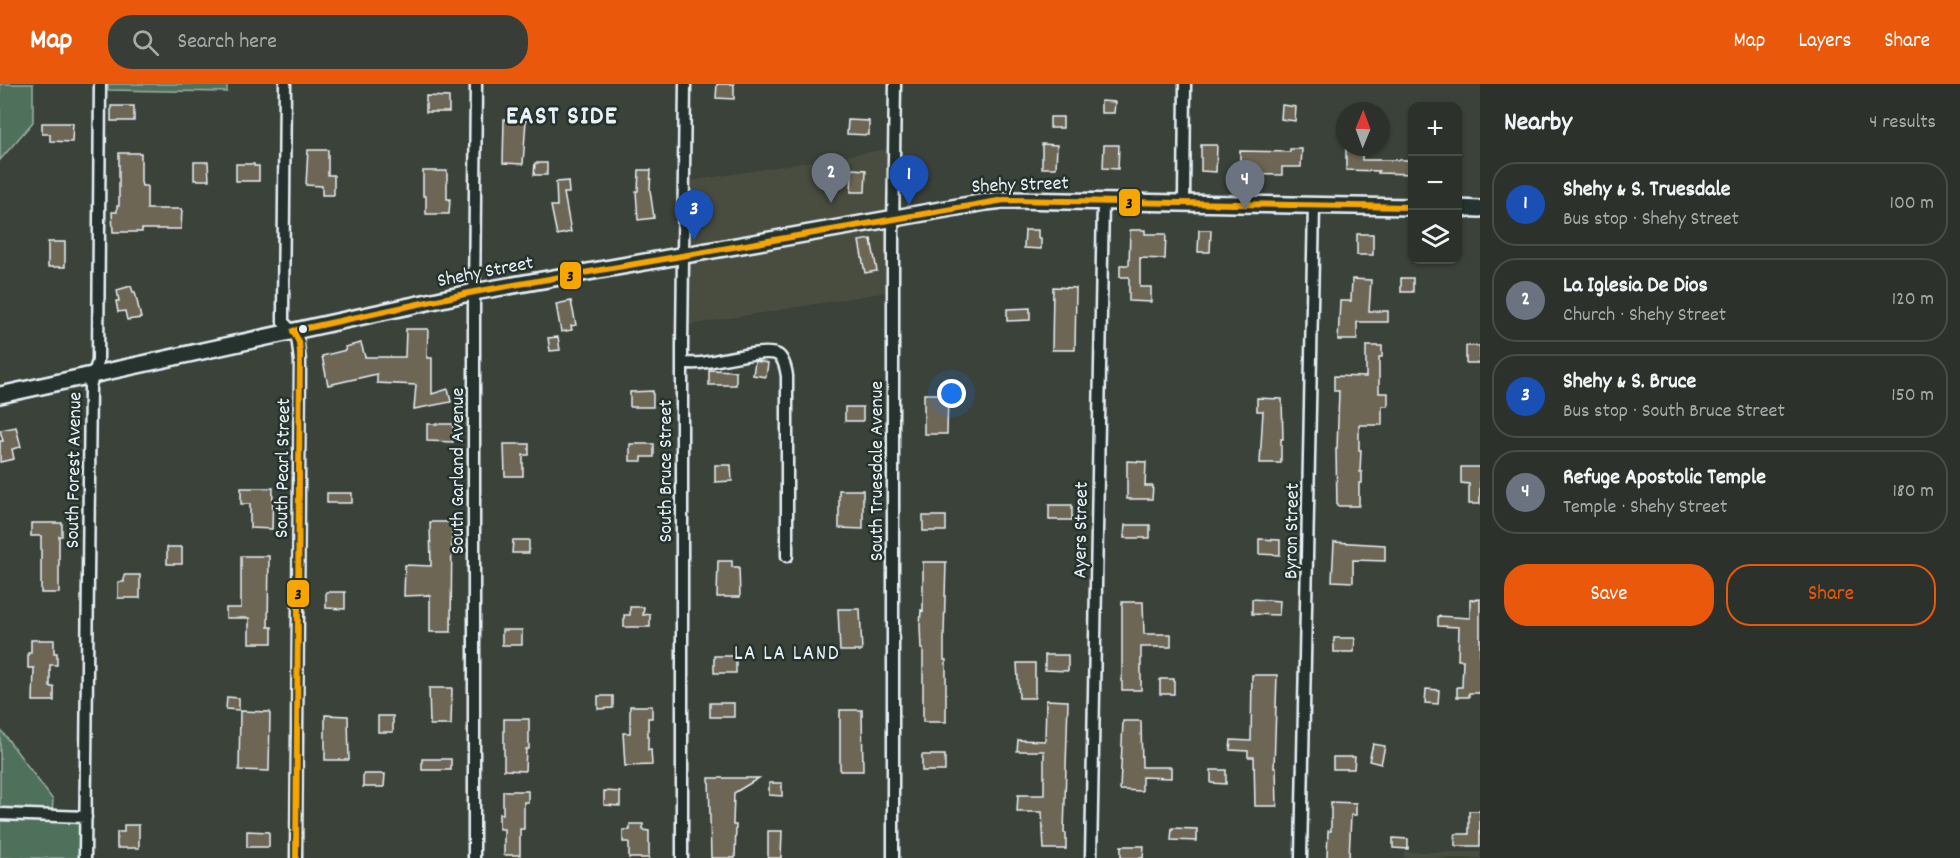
<!DOCTYPE html>
<meta charset="utf-8">
<style>
:root{--surface:#2c322b;--page:#383e37;--text:#f1f3f6;--muted:#a6aaa9;--line:#484d47;--accent:#ea580c}
body{margin:0;font-family:Dekko,sans-serif;background:var(--page);color:var(--text)}
.controls{position:absolute;right:18px;top:18px;display:grid;overflow:hidden;border-radius:12px;box-shadow:0 2px 4px #0004}
.controls button{width:54px;height:54px;display:grid;place-items:center;padding:0;border:0;border-bottom:2px solid var(--line);background:var(--surface);color:var(--text);font:30px sans-serif}
.compass{position:absolute;left:1336px;top:18px;width:54px;height:54px;border-radius:50%;background:var(--surface);box-shadow:0 2px 4px #0004;rotate:1deg}
.you{position:absolute;left:952px;top:310px;width:21px;height:21px;margin:-15px;border:4px solid #fff;border-radius:50%;background:#1a73e8;box-shadow:0 0 0 9px #1a73e833}
.badge{display:grid;place-items:center;width:39px;height:39px;border-radius:50%;background:var(--accent);color:#fff;font-size:20px;font-weight:700}
.pin{position:absolute;translate:-50% -50px;filter:drop-shadow(0 2px 3px #0008)}
.pin::after{content:'';position:absolute;top:32px;width:21px;height:18px;background:inherit;clip-path:polygon(0 0,100% 0,50% 100%)}
.list{margin:0;padding:0;list-style:none}
h2{display:flex;justify-content:space-between;align-items:center;height:78px;margin:0;padding:0 24px;font-size:26px}
h2 small{font-size:20px;font-weight:400;color:var(--muted)}
.list li{display:grid;grid-template-columns:39px 1fr auto;gap:18px;align-items:center;box-sizing:border-box;height:84px;margin:0 12px 12px;padding:0 12px;border:2px solid var(--line);border-radius:24px}
.list b{display:block;font-size:22px;white-space:nowrap}
.list p{margin:0;font-size:20px;white-space:nowrap;color:var(--muted)}
.list em{font-size:20px;font-style:normal;color:var(--muted)}
.actions{display:flex;gap:12px;padding:18px 24px}
.actions a{flex:1;padding:14px 0;border:2px solid var(--accent);border-radius:24px;text-align:center;font-size:21px;color:var(--accent)}
.actions .main{background:var(--accent);color:#fff}
.icon{flex:none;width:33px;height:33px;fill:none;stroke:currentColor;stroke-width:2;stroke-linecap:round;stroke-linejoin:round}
.map{position:relative;flex:none;width:1480px;height:774px;overflow:hidden}
header{display:flex;align-items:center;gap:36px;box-sizing:border-box;height:84px;padding:0 30px;background:var(--accent);color:#fff}
header strong{font-size:28px}
nav{display:flex;gap:33px;margin-inline-start:auto;font-size:21px}
.search{width:420px;height:54px;background:var(--page);display:flex;align-items:center;gap:15px;box-sizing:border-box;padding:0 21px;border-radius:24px;color:var(--muted);font-size:22px}
main{display:flex}
aside{flex:1;background:var(--surface)}
.map>svg:first-child{display:block}
.built{fill:#4a4d41}
.green{fill:#4f705a;stroke:#9cb0a9;stroke-width:1.5}
.building{fill:#6d6655;stroke:#e8f1f8;stroke-width:1.5}
.lines{fill:none;stroke-linecap:round;stroke-linejoin:round}
.street-casing{stroke:#e8f1f8;stroke-width:15}
.secondary-casing{stroke:#e8f1f8;stroke-width:20}
.street{stroke:#26332d;stroke-width:10}
.secondary{stroke:#26332d;stroke-width:15}
.bus-1-casing{stroke:#26332d;stroke-width:10}
.bus-1{stroke:#f7a600;stroke-width:6}
.bus-dot{fill:#e8f1f8;stroke:#26332d;stroke-width:2}
.labels{text-anchor:middle;stroke-width:5;stroke-linejoin:round;paint-order:stroke}
.street-label{font-size:20px;fill:#e8f1f8;stroke:#26332d}
.neighbourhood-label{font-size:21px;letter-spacing:1.5px;fill:#e8f1f8;stroke:#26332d}
.district-label{font-size:26px;font-weight:bold;letter-spacing:1.5px;fill:#e8f1f8;stroke:#26332d}
.line-badge{stroke:#26332d;stroke-width:2}
.pale-badge-label{font-size:16px;text-anchor:middle;font-weight:bold;fill:#111}
</style>
<header>
<strong>Map</strong>
<div class="search"><svg class="icon" aria-label="search" viewBox="0 0 24 24"><circle cx="10" cy="10" r="6"/><path d="M15 15l6 6"/></svg>Search here</div>
<nav><a>Map</a><a>Layers</a><a>Share</a></nav>
</header>
<main>
<div class="map">
<svg width="1480" height="774" viewBox="0 0 1480 774">
<rect width="100%" height="100%" fill="#3b4239"/>
<filter id="ink" filterUnits="userSpaceOnUse"><feTurbulence type="fractalNoise" baseFrequency=".0167" numOctaves="2"/><feDisplacementMap in="SourceGraphic" scale="12" xChannelSelector="R" yChannelSelector="G"/><feConvolveMatrix kernelMatrix="1 2 1 2 8 2 1 2 1" color-interpolation-filters="sRGB"/></filter>
<g filter="url(#ink)">
<path class="built" d="M 894,64 L 893,207 L 682,242 L 684,98 Z
M 1404,768 L 1480,768 L 1480,774 L 1404,774 Z"/>
<path class="green" d="M 0,0 L 33,0 L 33,38 L 0,76 Z
M 108,0 L 227,0 L 227,8 L 108,6 Z
M 0,645 L 53,716 L 52,731 L 86,733 L 85,774 L 0,774 Z"/>
<path class="building" d="M 717,0 L 734,0 L 734,15 L 716,14 Z
M 426,12 L 449,13 L 449,28 L 426,28 Z
M 1101,17 L 1115,18 L 1114,29 L 1101,29 Z
M 1282,21 L 1296,23 L 1295,37 L 1281,35 Z
M 111,22 L 134,22 L 134,37 L 111,37 Z
M 1050,33 L 1063,33 L 1063,44 L 1050,44 Z
M 504,35 L 526,36 L 523,80 L 503,79 Z
M 848,36 L 869,37 L 869,51 L 847,50 Z
M 42,39 L 73,39 L 72,58 L 50,57 L 50,50 L 42,50 Z
M 1042,60 L 1057,61 L 1056,84 L 1042,84 Z
M 1104,61 L 1119,61 L 1118,85 L 1103,84 Z
M 1201,61 L 1217,61 L 1216,88 L 1201,87 Z
M 1346,63 L 1362,63 L 1362,76 L 1413,76 L 1413,90 L 1378,89 L 1379,87 L 1346,86 Z
M 1290,65 L 1302,65 L 1301,83 L 1282,83 L 1282,91 L 1240,90 L 1240,67 L 1290,68 Z
M 308,66 L 328,66 L 328,91 L 334,91 L 334,111 L 322,111 L 322,102 L 306,101 Z
M 119,69 L 141,69 L 141,98 L 142,102 L 147,102 L 147,125 L 182,125 L 181,145 L 142,145 L 142,148 L 113,148 L 112,128 L 117,128 L 117,122 L 119,122 Z
M 194,78 L 208,78 L 209,96 L 194,96 Z
M 535,79 L 547,79 L 547,91 L 534,91 Z
M 236,80 L 254,80 L 254,82 L 259,82 L 259,97 L 236,97 Z
M 852,85 L 866,86 L 865,108 L 851,108 Z
M 639,86 L 651,86 L 650,106 L 654,134 L 638,136 L 636,107 L 638,107 Z
M 423,87 L 447,87 L 447,115 L 450,115 L 449,130 L 426,130 L 426,112 L 423,112 Z
M 568,97 L 569,109 L 564,109 L 571,148 L 557,151 L 551,122 L 557,122 L 556,98 Z
M 1025,146 L 1038,146 L 1038,154 L 1041,154 L 1041,165 L 1024,164 Z
M 1130,146 L 1145,146 L 1145,150 L 1166,150 L 1165,175 L 1140,174 L 1140,203 L 1151,203 L 1151,218 L 1129,217 L 1129,193 L 1120,193 L 1120,181 L 1129,181 Z
M 1199,146 L 1211,146 L 1210,168 L 1198,168 Z
M 1357,150 L 1373,150 L 1373,171 L 1357,171 Z
M 871,155 L 877,187 L 865,189 L 859,157 Z
M 48,158 L 65,158 L 65,183 L 48,183 Z
M 1401,194 L 1413,194 L 1413,208 L 1401,208 Z
M 1352,195 L 1371,196 L 1369,227 L 1388,227 L 1388,238 L 1357,238 L 1357,256 L 1338,256 L 1340,217 L 1351,217 Z
M 131,202 L 133,208 L 135,208 L 141,234 L 127,236 L 125,227 L 118,228 L 116,217 L 119,217 L 117,206 Z
M 1053,203 L 1076,204 L 1075,266 L 1052,266 Z
M 571,217 L 576,241 L 571,242 L 572,246 L 561,248 L 556,220 Z
M 1030,224 L 1030,236 L 1007,237 L 1007,225 Z
M 406,245 L 428,245 L 427,274 L 432,274 L 432,310 L 448,305 L 451,318 L 414,325 L 416,301 L 377,299 L 377,290 L 328,301 L 322,272 L 346,266 L 345,263 L 361,259 L 365,273 L 405,273 Z
M 558,253 L 560,266 L 550,267 L 548,254 Z
M 1366,262 L 1382,262 L 1382,273 L 1379,273 L 1379,309 L 1388,309 L 1388,322 L 1382,322 L 1382,341 L 1359,341 L 1359,366 L 1361,366 L 1360,388 L 1362,388 L 1362,399 L 1359,399 L 1359,422 L 1337,422 L 1336,365 L 1337,365 L 1339,307 L 1334,307 L 1334,292 L 1366,293 Z
M 1466,262 L 1480,262 L 1480,279 L 1466,279 Z
M 755,277 L 768,279 L 766,293 L 753,291 Z
M 709,286 L 736,287 L 736,301 L 709,301 Z
M 653,307 L 653,323 L 630,323 L 630,308 Z
M 924,310 L 948,310 L 947,350 L 924,350 Z
M 1257,314 L 1282,315 L 1283,355 L 1281,355 L 1281,379 L 1260,379 L 1263,327 L 1257,327 Z
M 845,323 L 863,323 L 863,337 L 845,337 Z
M 427,340 L 453,340 L 453,358 L 427,357 Z
M 16,343 L 21,363 L 12,365 L 14,375 L 0,378 L 0,357 L 3,357 L 0,346 Z
M 504,360 L 529,360 L 529,371 L 523,371 L 523,392 L 505,392 Z
M 630,360 L 654,360 L 654,373 L 642,373 L 642,377 L 630,377 Z
M 1127,377 L 1146,378 L 1145,402 L 1153,402 L 1152,415 L 1127,415 Z
M 715,381 L 731,381 L 732,397 L 715,398 Z
M 1461,383 L 1480,383 L 1480,420 L 1469,420 L 1469,400 L 1461,399 Z
M 241,404 L 273,404 L 272,445 L 250,444 L 250,420 L 241,420 Z
M 839,406 L 863,406 L 863,445 L 839,444 Z
M 327,409 L 352,409 L 352,419 L 327,419 Z
M 1049,421 L 1072,421 L 1072,436 L 1049,436 Z
M 923,432 L 946,432 L 946,447 L 923,447 Z
M 430,438 L 452,438 L 451,548 L 430,548 L 430,511 L 404,512 L 405,481 L 431,482 Z
M 31,439 L 62,439 L 62,452 L 59,452 L 59,509 L 41,509 L 41,452 L 31,452 Z
M 1125,441 L 1150,441 L 1150,454 L 1124,454 Z
M 1259,455 L 1280,456 L 1280,471 L 1259,470 Z
M 513,456 L 529,456 L 529,469 L 512,469 Z
M 1334,458 L 1385,461 L 1385,477 L 1353,476 L 1353,498 L 1332,497 Z
M 167,463 L 182,463 L 182,480 L 167,480 Z
M 241,472 L 269,472 L 268,543 L 272,543 L 272,559 L 249,559 L 249,534 L 226,534 L 226,524 L 241,524 Z
M 718,477 L 732,477 L 732,483 L 739,483 L 740,513 L 717,513 Z
M 923,478 L 946,478 L 944,550 L 944,576 L 946,576 L 946,638 L 923,638 L 923,565 L 921,565 L 920,542 L 921,526 L 923,527 Z
M 124,491 L 140,491 L 140,514 L 118,514 L 118,498 L 124,498 Z
M 326,508 L 345,508 L 345,525 L 326,524 Z
M 1252,515 L 1280,517 L 1279,531 L 1252,530 Z
M 1480,515 L 1480,609 L 1469,609 L 1469,613 L 1457,613 L 1457,603 L 1462,603 L 1463,576 L 1458,576 L 1459,543 L 1438,542 L 1438,532 L 1470,534 L 1470,516 Z
M 1122,518 L 1143,518 L 1144,550 L 1171,550 L 1171,563 L 1141,563 L 1141,606 L 1122,606 Z
M 630,523 L 644,523 L 643,531 L 650,530 L 650,543 L 624,543 L 624,531 L 630,531 Z
M 838,525 L 860,525 L 862,567 L 840,567 Z
M 502,546 L 522,546 L 522,561 L 502,561 Z
M 1334,554 L 1355,554 L 1354,568 L 1334,568 Z
M 31,556 L 54,556 L 54,569 L 57,569 L 57,581 L 50,581 L 50,603 L 54,603 L 54,617 L 33,617 L 34,584 L 28,584 L 28,569 L 31,569 Z
M 1045,571 L 1068,571 L 1068,587 L 1045,586 Z
M 714,572 L 736,572 L 736,589 L 714,589 Z
M 1017,579 L 1035,579 L 1035,614 L 1019,614 Z
M 1252,591 L 1277,591 L 1274,684 L 1276,684 L 1277,722 L 1255,722 L 1254,673 L 1248,673 L 1248,667 L 1230,666 L 1231,656 L 1251,657 Z
M 1160,595 L 1174,595 L 1174,610 L 1160,610 Z
M 429,604 L 452,604 L 451,641 L 430,641 Z
M 1426,605 L 1439,606 L 1438,620 L 1425,619 Z
M 598,612 L 613,612 L 613,624 L 598,625 Z
M 227,613 L 239,614 L 239,626 L 226,625 Z
M 1046,616 L 1068,617 L 1064,749 L 1066,749 L 1066,765 L 1044,765 L 1042,728 L 1017,728 L 1018,711 L 1044,711 L 1044,667 L 1017,667 L 1018,656 L 1045,657 Z
M 710,619 L 734,619 L 734,633 L 710,633 Z
M 630,622 L 652,622 L 652,634 L 648,634 L 648,666 L 651,665 L 652,681 L 625,682 L 623,649 L 630,649 Z
M 840,626 L 862,626 L 863,687 L 840,687 Z
M 240,627 L 270,628 L 269,687 L 239,686 Z
M 325,631 L 348,632 L 349,676 L 325,676 Z
M 378,632 L 393,632 L 393,648 L 378,648 Z
M 504,635 L 529,635 L 529,665 L 526,665 L 525,687 L 504,686 Z
M 1123,637 L 1141,637 L 1142,683 L 1171,683 L 1171,694 L 1142,693 L 1142,707 L 1120,706 Z
M 1373,660 L 1385,662 L 1381,680 L 1369,677 Z
M 922,671 L 945,671 L 945,687 L 922,687 Z
M 1333,673 L 1355,673 L 1354,685 L 1333,685 Z
M 422,675 L 451,675 L 451,686 L 422,686 Z
M 1211,686 L 1226,686 L 1226,700 L 1211,699 Z
M 363,690 L 385,690 L 384,703 L 363,703 Z
M 709,694 L 759,694 L 734,709 L 733,741 L 736,741 L 735,774 L 711,774 Z
M 769,699 L 782,699 L 782,712 L 769,711 Z
M 503,707 L 528,707 L 528,718 L 524,718 L 524,745 L 520,745 L 520,771 L 504,771 L 504,745 L 499,745 L 499,730 L 503,730 Z
M 604,707 L 620,708 L 620,722 L 604,721 Z
M 1331,718 L 1356,719 L 1356,731 L 1351,731 L 1349,774 L 1327,774 L 1328,747 L 1331,747 Z
M 1469,727 L 1480,727 L 1480,762 L 1455,762 L 1455,750 L 1469,750 Z
M 630,740 L 643,740 L 643,746 L 649,747 L 649,774 L 629,774 L 629,758 L 623,758 L 623,746 L 630,746 Z
M 124,741 L 139,741 L 139,764 L 117,764 L 117,748 L 124,748 Z
M 1172,744 L 1197,745 L 1197,757 L 1171,756 Z
M 247,747 L 269,748 L 269,763 L 247,763 Z
M 768,747 L 782,747 L 781,774 L 768,774 Z
M 1393,754 L 1408,755 L 1408,765 L 1393,764 Z
M 1121,762 L 1144,762 L 1143,774 L 1121,774 Z"/>
<g class="lines">
<defs>
<path id="street" d="M 285,0 L 283,232 L 283,238 L 297,252 L 300,277 L 296,774
M 1184,119 L 1185,0
M 683,279 C 691,279 699,280 707,278 C 722,276 766,264 778,271 C 784,275 786,285 787,292 L 787,472
M 0,730 L 86,733
M 85,774 L 90,302 L 98,277 L 100,0
M 474,774 L 474,222 L 476,0
M 682,774 L 682,260 L 685,0
M 893,774 L 893,149 L 895,0
M 1091,774 L 1103,118
M 1301,774 L 1314,122"/>
<path id="secondary" d="M 1458,124 L 1480,125
M 0,311 L 474,208 L 986,118 L 1004,116 L 1412,123"/>
</defs>
<use href="#street" class="street-casing"/>
<use href="#secondary" class="secondary-casing"/>
<use href="#street" class="street"/>
<use href="#secondary" class="secondary"/>
<defs>
<path id="bus-1" d="M 293,247 L 474,208 L 1004,116 L 1412,123
M 293,247 L 299,258 L 300,269 L 296,774"/>
</defs>
<use href="#bus-1" class="bus-1-casing"/>
<use href="#bus-1" class="bus-1"/>
</g>
</g>
<circle class="bus-dot" cx="303" cy="245" r="5"/>
<g class="labels">
<g class="street-label">
<text transform="translate(1020 99) rotate(-2)" y="7">Shehy Street</text>
<text transform="translate(485 186) rotate(-11)" y="7">Shehy Street</text>
<text transform="translate(281 384) rotate(-89)" y="7">South Pearl Street</text>
<text transform="translate(72 386) rotate(-89)" y="7">South Forest Avenue</text>
<text transform="translate(456 387) rotate(-90)" y="7">South Garland Avenue</text>
<text transform="translate(664 387) rotate(-90)" y="7">South Bruce Street</text>
<text transform="translate(875 387) rotate(-90)" y="7">South Truesdale Avenue</text>
<text transform="translate(1079 446) rotate(-89)" y="7">Ayers Street</text>
<text transform="translate(1290 447) rotate(-89)" y="7">Byron Street</text>
</g>
<g class="neighbourhood-label">
<text x="787" y="575">LA LA LAND</text>
</g>
<g class="district-label">
<text x="562" y="39">EAST SIDE</text>
</g>
</g>
<g class="line-badge">
<rect x="1118" y="104" width="23" height="29" rx="6" fill="#f7a600"/>
<rect x="559" y="177" width="23" height="29" rx="6" fill="#f7a600"/>
<rect x="286" y="495" width="24" height="29" rx="6" fill="#f7a600"/>
</g>
<g class="pale-badge-label">
<text x="1129" y="124">3</text>
<text x="570" y="197">3</text>
<text x="298" y="515">3</text>
</g>
</svg>
<div class="controls">
<button>+</button>
<button>−</button>
<button><svg class="icon" aria-label="layers" viewBox="0 0 24 24"><path d="M12 4l9 5-9 5-9-5zM3 14l9 5 9-5"/></svg></button>
</div>
<svg class="compass" viewBox="-18 -18 36 36"><path d="M0-13l5 13h-10z" fill="#e53935"/><path d="M0 13l5-13h-10z" fill="#a6aaa9"/></svg>
<div class="you"></div>
<div class="pin badge" style="left:909px;top:121px;background:#1a4fb4">1</div>
<div class="pin badge" style="left:831px;top:119px;background:#6b7280">2</div>
<div class="pin badge" style="left:694px;top:156px;background:#1a4fb4">3</div>
<div class="pin badge" style="left:1245px;top:126px;background:#6b7280">4</div>
</div>
<aside>
<h2>Nearby<small>4 results</small></h2>
<ul class="list">
<li><span class="badge" style="background:#1a4fb4">1</span><div><b>Shehy &amp; S. Truesdale</b><p>Bus stop · Shehy Street</p></div><em>100 m</em></li>
<li><span class="badge" style="background:#6b7280">2</span><div><b>La Iglesia De Dios</b><p>Church · Shehy Street</p></div><em>120 m</em></li>
<li><span class="badge" style="background:#1a4fb4">3</span><div><b>Shehy &amp; S. Bruce</b><p>Bus stop · South Bruce Street</p></div><em>150 m</em></li>
<li><span class="badge" style="background:#6b7280">4</span><div><b>Refuge Apostolic Temple</b><p>Temple · Shehy Street</p></div><em>180 m</em></li>
</ul>
<div class="actions"><a class="main">Save</a><a>Share</a></div>
</aside>
</main>
